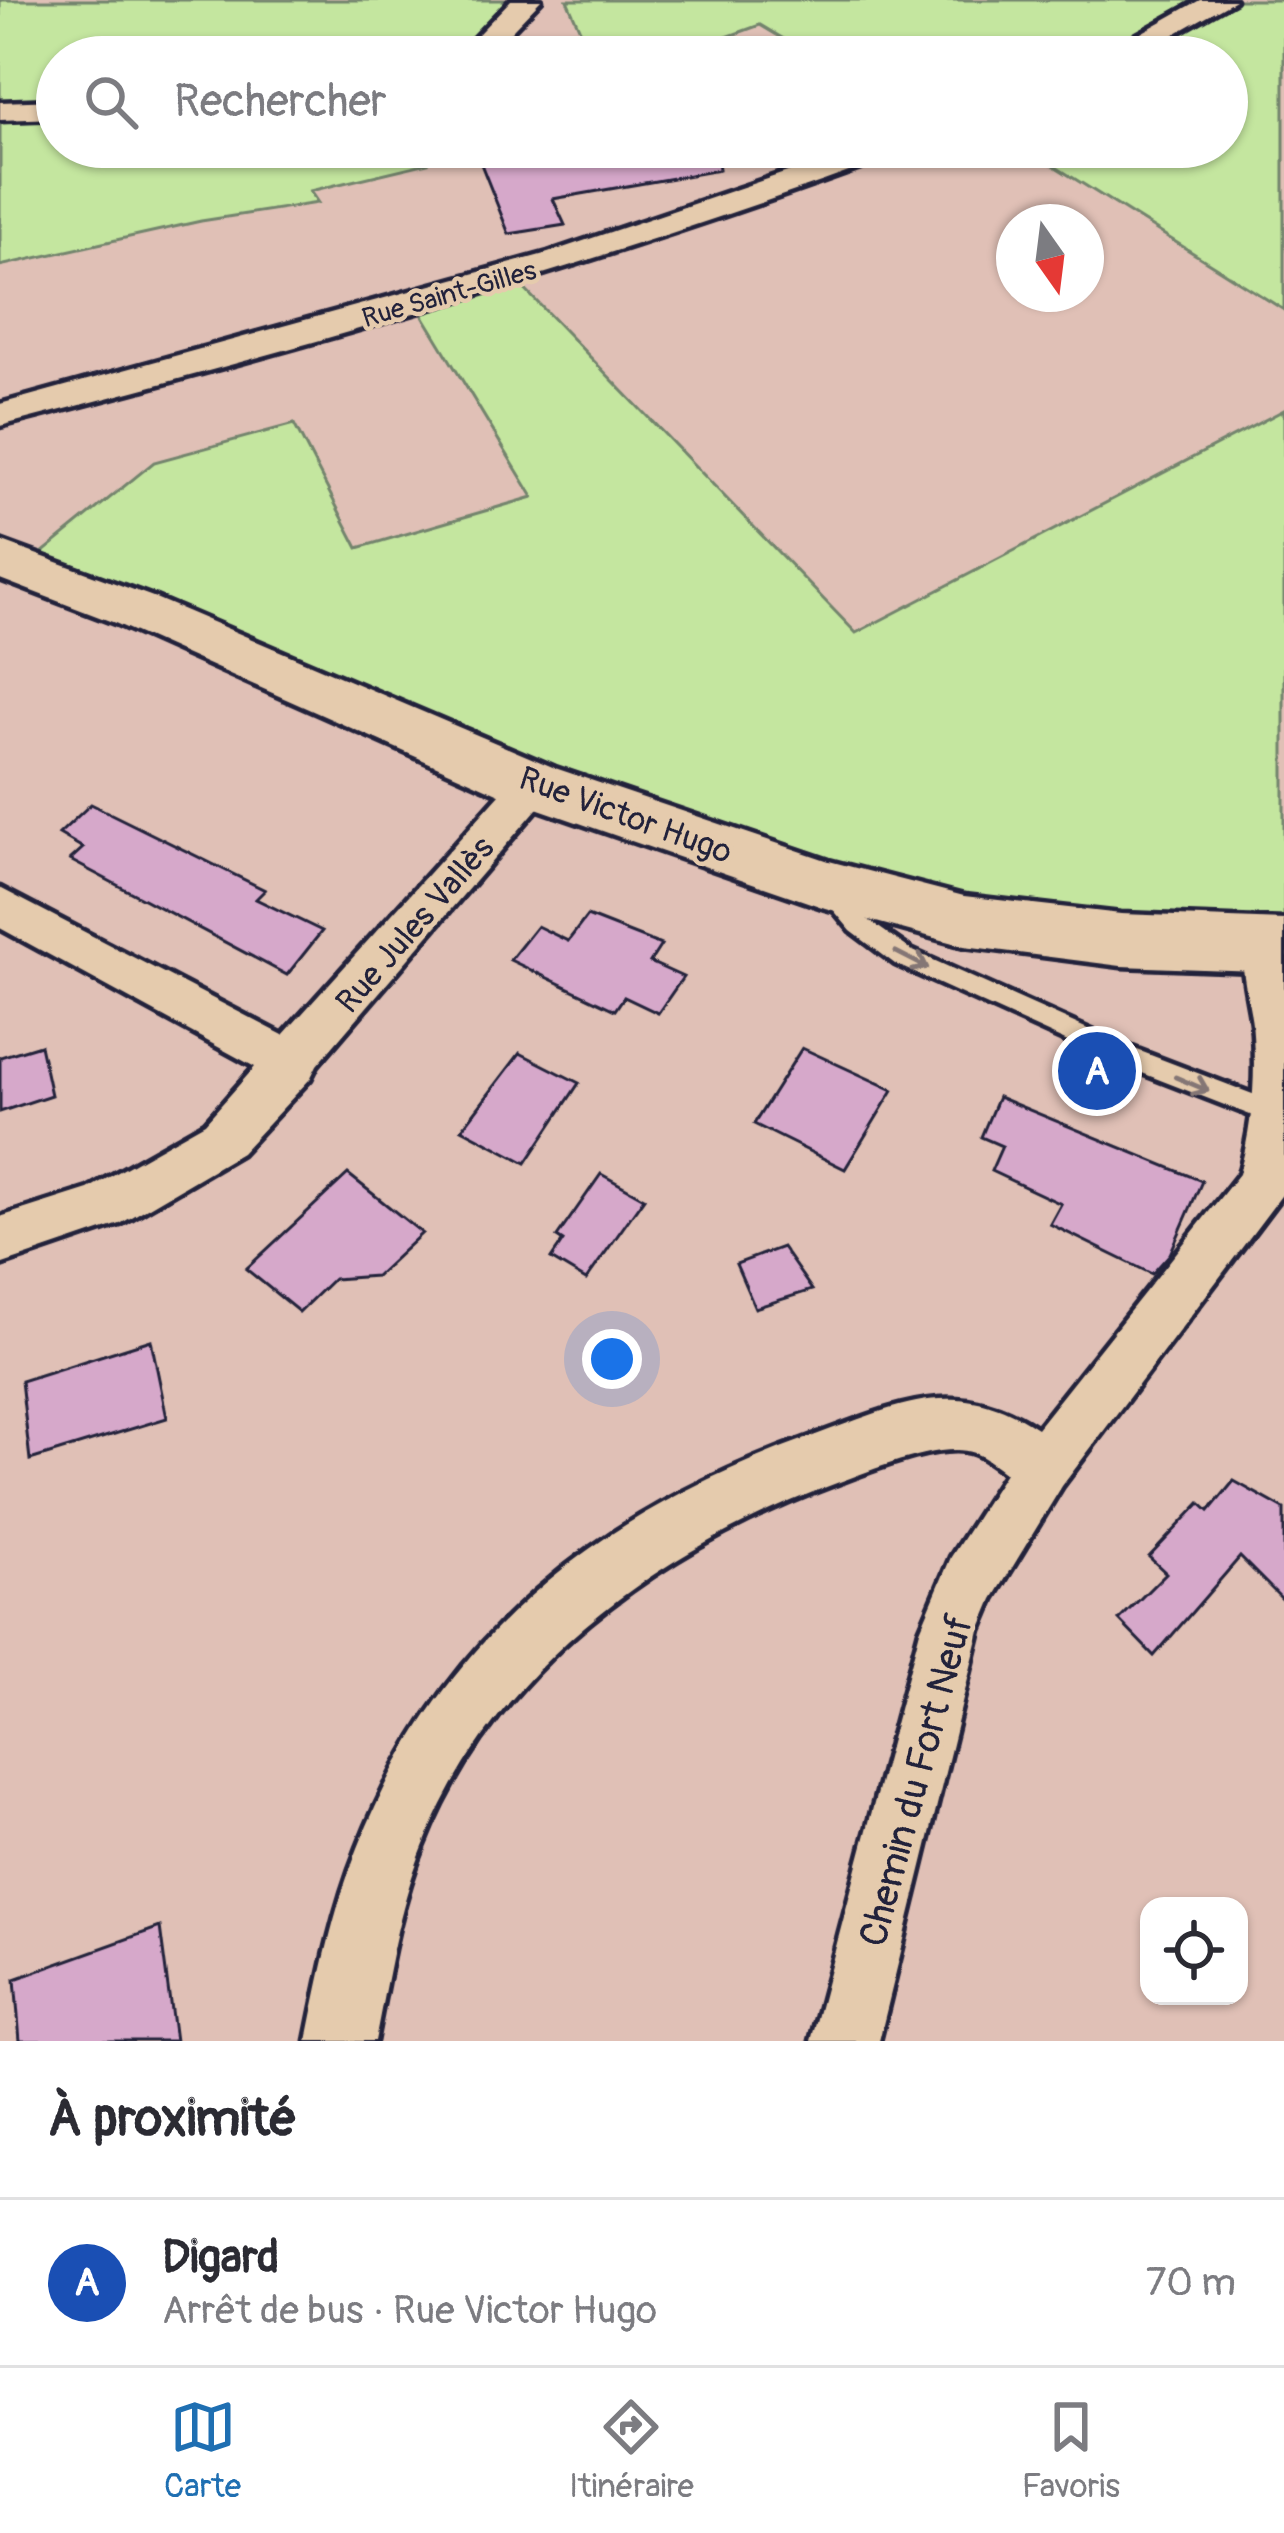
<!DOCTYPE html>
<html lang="fr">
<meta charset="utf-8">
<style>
:root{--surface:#fff;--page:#f2f2f3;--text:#2b2b33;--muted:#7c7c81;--line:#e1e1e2;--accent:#1f6fb2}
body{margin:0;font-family:Pangolin,sans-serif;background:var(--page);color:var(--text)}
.controls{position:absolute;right:36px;bottom:36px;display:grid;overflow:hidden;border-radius:24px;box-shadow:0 3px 9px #0004}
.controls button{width:108px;height:108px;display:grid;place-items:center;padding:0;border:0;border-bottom:3px solid var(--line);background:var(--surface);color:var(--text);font:60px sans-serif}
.compass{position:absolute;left:996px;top:204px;width:108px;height:108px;border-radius:50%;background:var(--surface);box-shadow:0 3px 9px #0004;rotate:166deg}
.you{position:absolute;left:612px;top:1359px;width:42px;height:42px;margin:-30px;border:9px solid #fff;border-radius:50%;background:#1a73e8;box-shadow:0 0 0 18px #1a73e833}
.badge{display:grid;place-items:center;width:78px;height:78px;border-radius:50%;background:var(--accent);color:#fff;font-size:39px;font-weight:700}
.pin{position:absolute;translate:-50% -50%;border:6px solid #fff;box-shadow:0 3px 12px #0006}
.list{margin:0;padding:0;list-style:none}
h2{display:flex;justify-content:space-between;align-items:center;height:156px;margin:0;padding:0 48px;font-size:51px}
h2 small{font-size:39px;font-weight:400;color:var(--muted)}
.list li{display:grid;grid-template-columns:78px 1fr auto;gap:36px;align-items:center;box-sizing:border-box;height:168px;padding:0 48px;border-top:3px solid var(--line)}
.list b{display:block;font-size:45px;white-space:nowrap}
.list p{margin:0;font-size:39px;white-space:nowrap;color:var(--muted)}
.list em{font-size:39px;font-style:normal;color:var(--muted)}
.icon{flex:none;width:66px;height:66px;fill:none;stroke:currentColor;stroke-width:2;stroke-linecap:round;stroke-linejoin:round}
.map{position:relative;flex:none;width:1284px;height:2041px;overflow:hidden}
.search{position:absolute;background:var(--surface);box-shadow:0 3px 9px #0004;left:36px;right:36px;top:36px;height:132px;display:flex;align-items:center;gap:30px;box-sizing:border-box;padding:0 42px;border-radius:66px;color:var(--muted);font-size:45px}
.sheet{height:324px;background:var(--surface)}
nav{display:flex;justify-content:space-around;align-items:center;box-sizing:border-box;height:168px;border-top:3px solid var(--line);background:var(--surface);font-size:33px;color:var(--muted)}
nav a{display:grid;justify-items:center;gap:6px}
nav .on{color:var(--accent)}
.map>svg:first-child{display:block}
.green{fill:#c4e69f;stroke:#73846d;stroke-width:3}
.building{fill:#d6a8ca;stroke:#22223b;stroke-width:3}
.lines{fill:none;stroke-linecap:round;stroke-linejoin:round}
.service-casing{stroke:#22223b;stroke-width:9}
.minor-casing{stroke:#22223b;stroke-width:9}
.secondary-casing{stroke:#22223b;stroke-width:9}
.service{fill:#e5cbad;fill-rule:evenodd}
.minor{fill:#e5cbad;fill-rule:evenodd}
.secondary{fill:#e5cbad;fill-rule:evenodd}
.oneway{stroke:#847674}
.labels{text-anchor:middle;stroke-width:9;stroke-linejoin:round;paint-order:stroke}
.far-street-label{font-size:27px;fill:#22223b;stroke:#e5cbad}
.street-label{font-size:33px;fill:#22223b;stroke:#e5cbad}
.near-street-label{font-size:39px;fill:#22223b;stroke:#e5cbad}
</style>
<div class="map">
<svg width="1284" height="2041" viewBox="0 0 1284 2041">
<rect width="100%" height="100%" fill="#e0c0b6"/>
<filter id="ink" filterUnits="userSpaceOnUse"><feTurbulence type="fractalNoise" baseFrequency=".00833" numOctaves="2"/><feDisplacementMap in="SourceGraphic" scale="24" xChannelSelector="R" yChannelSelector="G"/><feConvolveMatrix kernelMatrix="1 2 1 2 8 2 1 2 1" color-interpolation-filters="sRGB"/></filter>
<g filter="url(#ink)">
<path class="green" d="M 0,0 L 527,0 L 470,57 L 57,57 L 57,147 L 424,147 L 428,163 L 310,191 L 318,203 L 201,221 L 0,266 Z
M 567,0 L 1284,0 L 1284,310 L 1024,147 L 1227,147 L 1227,57 L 814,57 L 760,25 L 671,57 L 592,57 Z
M 512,276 L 856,633 L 1284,410 L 1284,946 L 825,884 L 26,566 L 154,462 L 294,424 L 358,548 L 533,497 L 416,304 Z"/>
<path class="building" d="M 594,147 L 717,147 L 719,170 L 553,199 L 565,225 L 509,234 L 481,164 Z
M 91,804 L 265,890 L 256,899 L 322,931 L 287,975 L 70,860 L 83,848 L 59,834 Z
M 587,916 L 661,945 L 650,962 L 683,977 L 658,1013 L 624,997 L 615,1010 L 510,960 L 537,926 L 568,941 Z
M 40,1045 L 51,1095 L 0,1112 L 0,1057 Z
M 802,1048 L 893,1090 L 845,1169 L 754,1124 Z
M 520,1053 L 579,1083 L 526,1163 L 462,1129 Z
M 998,1097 L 1202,1181 L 1170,1254 L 1152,1274 L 1050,1224 L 1061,1204 L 991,1171 L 1002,1146 L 981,1137 Z
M 348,1174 L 422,1233 L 376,1276 L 333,1279 L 299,1312 L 246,1269 Z
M 601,1174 L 644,1198 L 586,1280 L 551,1259 L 563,1241 L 557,1237 Z
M 782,1247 L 812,1290 L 755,1308 L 736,1264 Z
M 151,1340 L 167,1418 L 30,1460 L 21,1381 Z
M 1234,1481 L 1284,1509 L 1284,1601 L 1240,1557 L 1154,1656 L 1119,1620 L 1166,1573 L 1149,1557 L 1200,1503 L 1209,1511 Z
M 160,1927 L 175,2041 L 20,2041 L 15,1979 Z"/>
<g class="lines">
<defs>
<path id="service" d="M 830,881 L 838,884 L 867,919 L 911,950 L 1119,1043 L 1284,1106 L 1284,1122 L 1276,1125 L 1101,1057 L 895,964 L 851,931 L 822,896 L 819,890 L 822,884 Z"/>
<path id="minor" d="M 511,0 L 541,0 L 486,57 L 456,57 Z
M 1200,0 L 1235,0 L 1134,57 L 1098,57 Z
M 57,100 L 57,118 L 0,120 L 0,102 Z
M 861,147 L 905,147 L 901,153 C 606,262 304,348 0,426 L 0,404 L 548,253 Z
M 534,768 L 549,773 L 556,784 L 549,795 L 317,1065 L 310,1079 L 241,1153 L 120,1224 L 0,1265 L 0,1217 L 88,1189 L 205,1123 L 255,1067 L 0,928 L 0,888 L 283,1035 L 519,773 Z
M 1264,928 L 1280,934 L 1284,941 L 1284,1192 L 1062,1486 L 993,1599 L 980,1630 L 879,2041 L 811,2041 L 920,1630 L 951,1557 L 1005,1473 C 996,1466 985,1457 974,1453 C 942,1440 867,1472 834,1484 C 659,1549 494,1667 423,1847 C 398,1908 388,1976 375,2041 L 307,2041 C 320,1976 333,1910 358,1848 C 441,1634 602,1511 813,1436 C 897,1406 955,1374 1037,1428 L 1239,1174 C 1252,1129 1256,1081 1253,1034 C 1252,1005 1234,959 1248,934 Z"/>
<path id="secondary" d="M 0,541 L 153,597 L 555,768 L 829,861 L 964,896 L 1121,914 L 1284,920 L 1284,972 L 1121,966 L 964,946 L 825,908 L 513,800 L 115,623 L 0,579 Z"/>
</defs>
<use href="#service" class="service-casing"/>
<use href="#minor" class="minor-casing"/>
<use href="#secondary" class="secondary-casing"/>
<use href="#service" class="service"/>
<use href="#minor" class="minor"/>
<use href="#secondary" class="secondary"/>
</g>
<defs><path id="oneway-shaft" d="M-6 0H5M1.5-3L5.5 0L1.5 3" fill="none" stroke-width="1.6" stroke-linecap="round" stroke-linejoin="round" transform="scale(3)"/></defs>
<g class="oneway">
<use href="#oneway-shaft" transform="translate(912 960) rotate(27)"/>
<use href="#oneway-shaft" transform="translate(1192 1084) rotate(23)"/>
</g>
</g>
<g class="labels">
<g class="far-street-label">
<text transform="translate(449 294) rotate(-16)" y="9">Rue Saint-Gilles</text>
</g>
<g class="street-label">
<text transform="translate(626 814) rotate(20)" y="12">Rue Victor Hugo</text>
<text transform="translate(414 924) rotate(-49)" y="12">Rue Jules Vallès</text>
</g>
<g class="near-street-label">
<text transform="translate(915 1780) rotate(-75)" y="14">Chemin du Fort Neuf</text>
</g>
</g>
</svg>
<div class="controls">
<button><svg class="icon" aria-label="locate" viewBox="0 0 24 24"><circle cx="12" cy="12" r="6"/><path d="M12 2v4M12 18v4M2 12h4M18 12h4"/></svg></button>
</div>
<svg class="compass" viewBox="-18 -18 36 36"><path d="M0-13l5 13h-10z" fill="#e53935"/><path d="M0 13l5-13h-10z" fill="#7c7c81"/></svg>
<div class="you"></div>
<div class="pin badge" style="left:1097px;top:1071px;background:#1a4fb4">A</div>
<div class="search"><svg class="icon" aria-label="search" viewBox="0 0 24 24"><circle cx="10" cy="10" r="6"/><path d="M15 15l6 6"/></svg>Rechercher</div>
</div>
<section class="sheet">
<h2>À proximité<small></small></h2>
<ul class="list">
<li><span class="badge" style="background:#1a4fb4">A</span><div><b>Digard</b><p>Arrêt de bus · Rue Victor Hugo</p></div><em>70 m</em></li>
</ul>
</section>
<nav>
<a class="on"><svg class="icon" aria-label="map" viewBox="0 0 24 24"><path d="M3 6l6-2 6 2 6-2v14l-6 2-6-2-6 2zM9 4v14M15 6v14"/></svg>Carte</a>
<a><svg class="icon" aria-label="directions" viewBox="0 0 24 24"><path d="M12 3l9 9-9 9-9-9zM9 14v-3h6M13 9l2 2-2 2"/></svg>Itinéraire</a>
<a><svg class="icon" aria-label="saved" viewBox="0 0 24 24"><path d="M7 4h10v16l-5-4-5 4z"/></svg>Favoris</a>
</nav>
